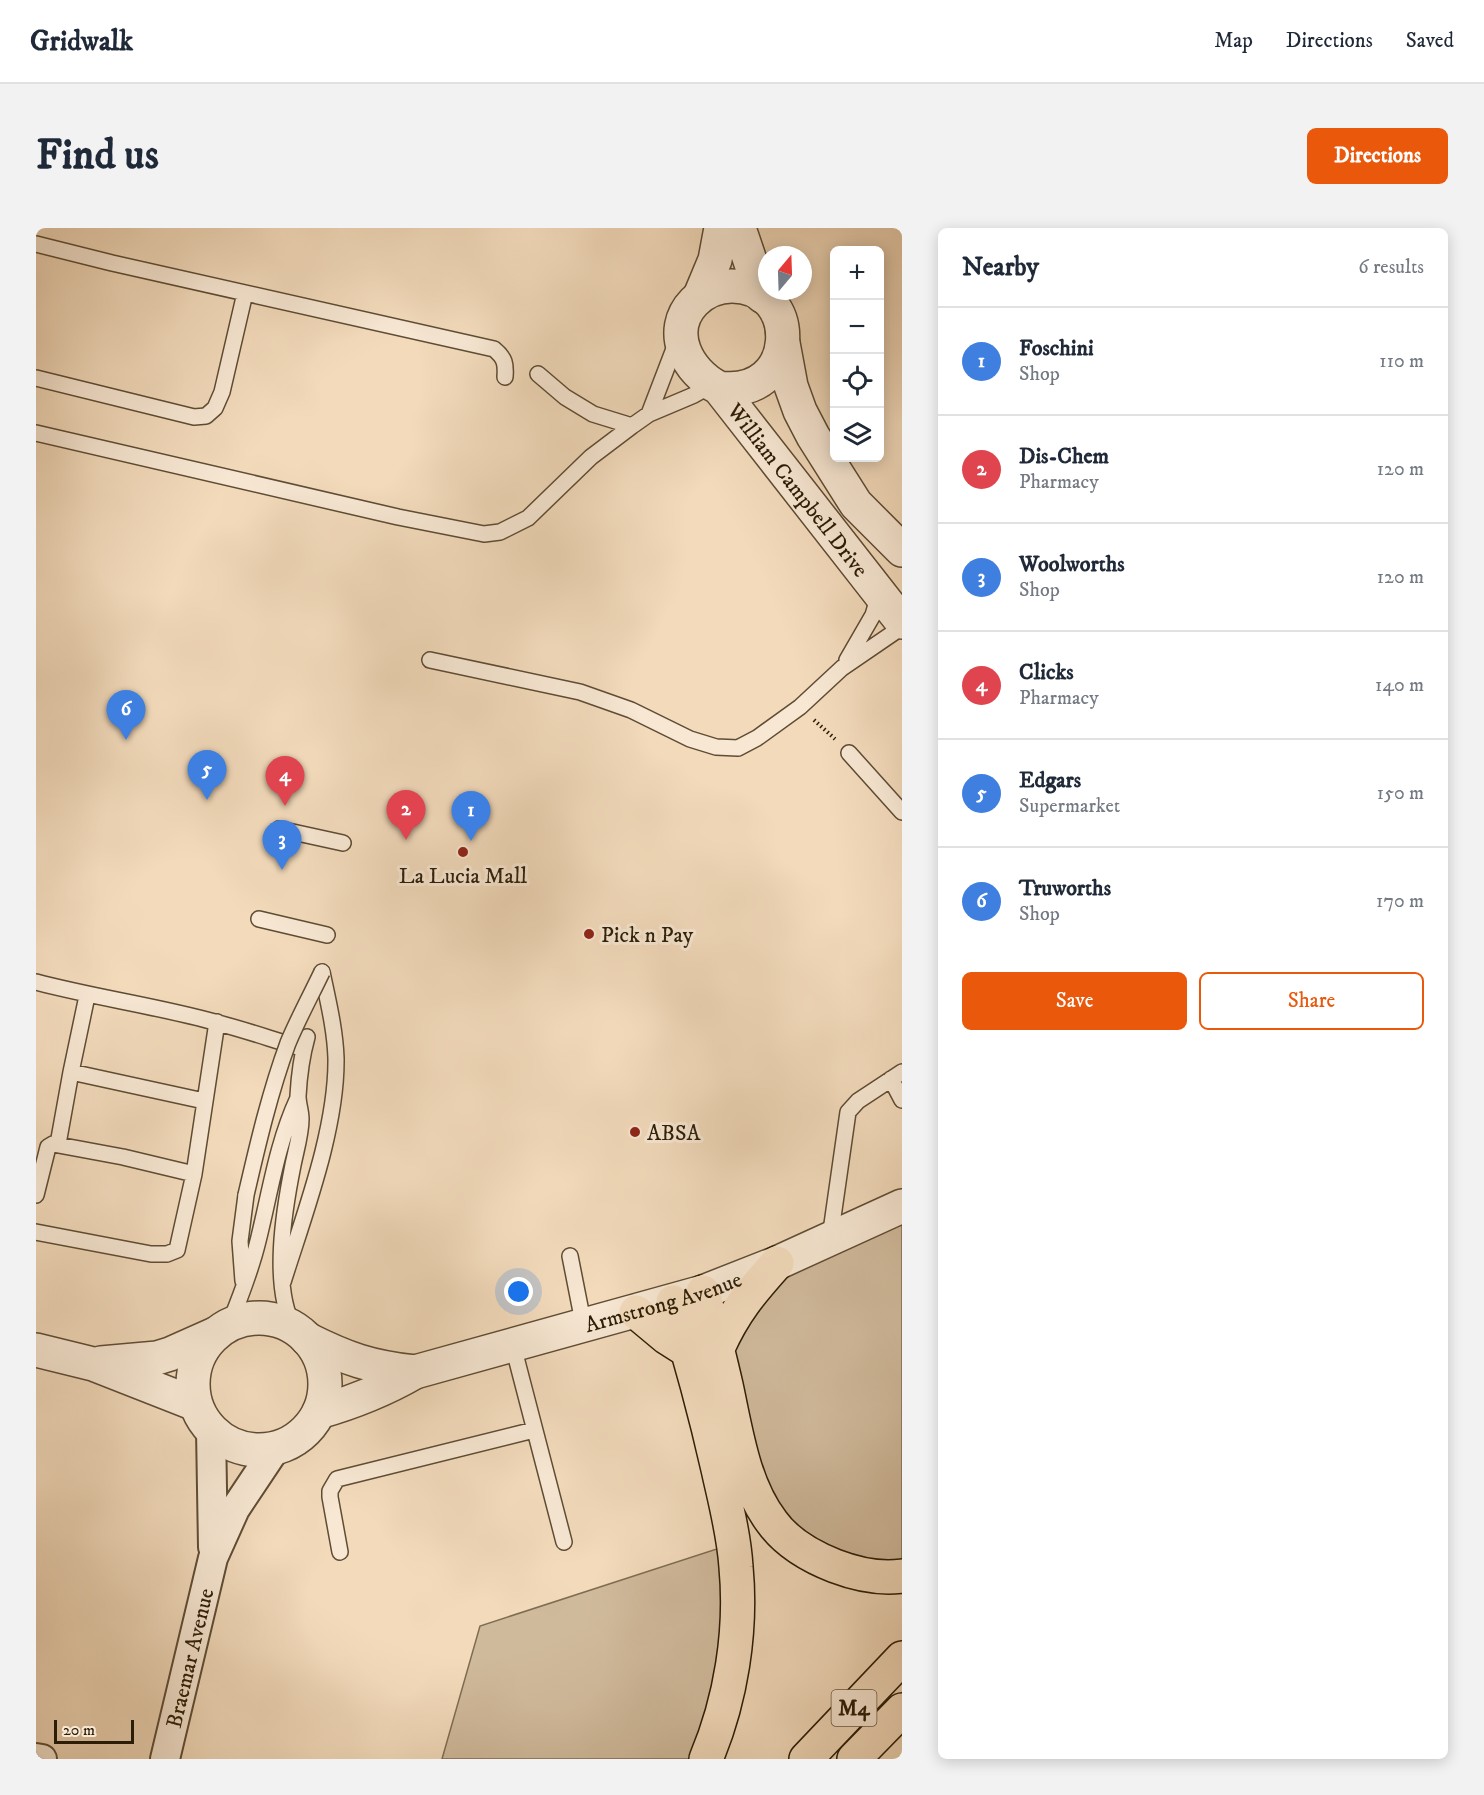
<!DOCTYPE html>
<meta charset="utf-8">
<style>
:root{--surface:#fff;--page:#f2f2f3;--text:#1f2937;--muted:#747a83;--line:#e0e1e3;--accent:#ea580c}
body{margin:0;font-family:"IM FELL DW Pica",serif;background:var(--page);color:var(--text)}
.controls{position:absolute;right:18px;top:18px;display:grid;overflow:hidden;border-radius:9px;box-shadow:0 3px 15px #0003}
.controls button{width:54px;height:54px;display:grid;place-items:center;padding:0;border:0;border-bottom:2px solid var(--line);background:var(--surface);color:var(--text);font:30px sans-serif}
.compass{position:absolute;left:722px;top:18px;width:54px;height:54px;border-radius:50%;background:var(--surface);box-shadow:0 3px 15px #0003;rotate:19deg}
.scale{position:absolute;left:18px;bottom:15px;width:80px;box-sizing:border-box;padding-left:6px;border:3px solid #2c1d07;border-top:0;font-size:16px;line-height:21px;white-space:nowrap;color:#2c1d07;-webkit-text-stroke:4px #f7e7d3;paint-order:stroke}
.you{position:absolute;left:483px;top:1064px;width:21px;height:21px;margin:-15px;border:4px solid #fff;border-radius:50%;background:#1a73e8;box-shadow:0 0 0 9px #1a73e833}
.badge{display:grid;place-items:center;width:39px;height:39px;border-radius:50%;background:var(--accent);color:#fff;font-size:20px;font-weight:700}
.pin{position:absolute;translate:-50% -50px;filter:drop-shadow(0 2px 3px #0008)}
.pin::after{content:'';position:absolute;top:32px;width:21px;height:18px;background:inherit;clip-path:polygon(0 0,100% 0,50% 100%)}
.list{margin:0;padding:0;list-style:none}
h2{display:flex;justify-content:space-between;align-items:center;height:78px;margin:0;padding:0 24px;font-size:26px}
h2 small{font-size:20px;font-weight:400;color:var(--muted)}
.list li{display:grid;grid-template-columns:39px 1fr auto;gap:18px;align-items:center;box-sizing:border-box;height:108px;padding:0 24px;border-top:2px solid var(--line)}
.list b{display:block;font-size:22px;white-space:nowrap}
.list p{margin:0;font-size:20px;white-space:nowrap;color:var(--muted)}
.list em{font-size:20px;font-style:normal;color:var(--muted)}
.actions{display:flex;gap:12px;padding:18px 24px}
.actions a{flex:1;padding:14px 0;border:2px solid var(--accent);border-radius:9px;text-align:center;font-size:21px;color:var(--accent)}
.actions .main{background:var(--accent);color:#fff}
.icon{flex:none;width:33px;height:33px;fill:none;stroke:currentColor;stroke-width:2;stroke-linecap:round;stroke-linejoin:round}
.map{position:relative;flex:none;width:866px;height:1531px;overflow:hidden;border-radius:9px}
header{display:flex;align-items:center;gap:36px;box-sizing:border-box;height:84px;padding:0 30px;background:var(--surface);border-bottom:2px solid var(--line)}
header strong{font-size:28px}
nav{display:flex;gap:33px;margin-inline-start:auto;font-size:21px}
.intro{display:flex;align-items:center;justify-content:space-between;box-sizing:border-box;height:144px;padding:0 36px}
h1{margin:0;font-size:42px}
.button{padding:15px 27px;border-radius:9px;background:var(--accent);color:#fff;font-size:21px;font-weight:700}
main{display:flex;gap:36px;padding:0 36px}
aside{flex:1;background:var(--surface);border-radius:9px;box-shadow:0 3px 15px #0003}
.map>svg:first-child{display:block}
.green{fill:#d0ba9c;stroke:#7e6c52;stroke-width:1.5}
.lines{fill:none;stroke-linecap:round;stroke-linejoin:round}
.service-casing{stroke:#5e4c34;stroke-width:18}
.minor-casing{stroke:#5e4c34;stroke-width:32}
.tertiary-casing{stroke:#5e4c34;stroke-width:36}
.motorway-casing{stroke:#2c1d07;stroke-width:36}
.path{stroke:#2c1d07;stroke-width:4;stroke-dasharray:1.5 3;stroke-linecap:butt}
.service{stroke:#f7e7d3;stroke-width:15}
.minor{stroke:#f7e7d3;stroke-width:28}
.tertiary{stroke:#f7e7d3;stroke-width:33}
.motorway{stroke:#f2dabb;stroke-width:33}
.service-bridge-casing{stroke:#5e4c34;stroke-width:18;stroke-linecap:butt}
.service-bridge{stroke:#f7e7d3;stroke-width:15}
.poi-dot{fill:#8f2418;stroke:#f7e7d3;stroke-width:2}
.labels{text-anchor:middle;stroke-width:6;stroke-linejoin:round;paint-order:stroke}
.shield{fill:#f7e7d3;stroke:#695a44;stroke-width:1.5}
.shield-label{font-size:21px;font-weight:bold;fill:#2c1d07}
.street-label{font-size:22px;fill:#2c1d07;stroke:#f7e7d3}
.poi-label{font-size:22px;fill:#2c1d07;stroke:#f7e7d3;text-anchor:start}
</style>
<header>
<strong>Gridwalk</strong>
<nav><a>Map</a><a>Directions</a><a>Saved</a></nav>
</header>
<div class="intro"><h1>Find us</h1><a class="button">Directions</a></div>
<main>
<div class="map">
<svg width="866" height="1531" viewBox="0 0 866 1531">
<rect width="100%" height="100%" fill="#f2dabb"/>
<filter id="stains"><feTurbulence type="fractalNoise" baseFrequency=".00333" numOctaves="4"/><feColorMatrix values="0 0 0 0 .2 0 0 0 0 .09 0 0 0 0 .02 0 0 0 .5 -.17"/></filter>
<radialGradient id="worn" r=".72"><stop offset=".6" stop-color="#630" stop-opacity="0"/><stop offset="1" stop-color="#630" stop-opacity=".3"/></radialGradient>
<path class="green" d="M 866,995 L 866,1344 L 799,1335 L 734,1286 L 680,1079 L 758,1040 Z
M 696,1316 L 674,1531 L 406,1531 L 444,1398 Z"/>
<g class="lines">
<defs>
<path id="service" d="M 0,16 L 76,35 L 458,121 C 469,130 470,136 469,149
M 502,146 L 529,169 L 557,186 L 596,198
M 0,150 L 158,189 L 170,188 L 179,180 L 186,164 L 209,65
M 613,186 L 641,113
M 0,205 L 362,289 L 448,306 L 464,304 L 492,290 L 555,229 L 596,198 L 613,186 L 658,167 L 676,157
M 394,432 L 544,464 L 595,482 L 654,511 L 680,519 L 702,520 L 721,510 L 764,479 L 806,440 L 866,399
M 811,432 L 837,387 L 843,367
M 813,525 L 866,584
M 243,601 L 307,615
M 223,691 L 291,707
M 0,754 C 60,770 122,778 182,795 C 209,802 235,811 262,819
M 51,768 L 35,844 L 168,873
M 855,851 L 866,872
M 22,916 L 35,844
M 0,967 L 12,919 L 17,916 L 87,929 L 158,946
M 0,1004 L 115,1026 L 131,1026 L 141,1022 L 158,946 L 181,794
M 794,1010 L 812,884 L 822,873 L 866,844
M 534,1028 L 548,1099
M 207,1053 L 204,1013 L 210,967
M 247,1054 C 268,987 301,901 300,830 C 299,801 292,773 286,744
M 193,1097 C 204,1070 215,1042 222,1013 C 234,965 241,915 262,870
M 258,1100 C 235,1058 248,982 257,937 C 260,922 265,906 265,891 C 265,883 262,876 262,868 C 263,849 266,827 271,809
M 477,1118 L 528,1314
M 304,1324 L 294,1269 L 294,1263 L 301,1251 L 498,1202"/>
<g id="minor">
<path d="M 175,1202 L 177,1319"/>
<path d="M 0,1530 L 6,1531"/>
<path id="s1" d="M 129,1531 L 177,1330 L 199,1281 L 239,1221"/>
</g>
<g id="tertiary">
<path d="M 703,0 L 726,68"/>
<path d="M 664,68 L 679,32 L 685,0"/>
<path d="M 747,115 L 755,158 L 764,183 L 777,208 L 820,276 L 866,322"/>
<path id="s2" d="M 683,160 C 764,171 767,58 696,58 C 681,58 669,63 658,74 C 630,103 651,144 683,160 L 866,394"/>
<circle cx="223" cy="1156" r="66"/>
<path d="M 271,1111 C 311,1131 334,1139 379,1144"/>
<path d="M 0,1122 L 57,1136 L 159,1176"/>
<path d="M 65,1135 L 121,1130 L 134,1126 L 179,1106"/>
<path id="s3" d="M 283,1184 C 318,1174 348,1162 379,1144 L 667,1064 L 741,1035 L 866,978"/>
</g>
<path id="motorway" d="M 667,1064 C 675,1095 683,1126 690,1157 C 700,1203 707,1256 736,1294 C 751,1315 776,1329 799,1338 C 820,1346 844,1351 866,1348
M 637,1074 C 654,1129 669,1184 682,1241 C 689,1273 698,1306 700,1339 C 706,1403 695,1472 670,1531
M 600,1084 L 630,1109 L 652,1123
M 682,1120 C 698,1084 715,1064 741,1035
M 770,1531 L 866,1430
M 818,1531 L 866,1482"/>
</defs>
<use href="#service" class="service-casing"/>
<use href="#minor" class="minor-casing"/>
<use href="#tertiary" class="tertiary-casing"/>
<use href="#motorway" class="motorway-casing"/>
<path class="path" d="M 778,492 L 799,511"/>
<use href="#service" class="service"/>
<use href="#minor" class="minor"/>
<use href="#tertiary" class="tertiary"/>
<use href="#motorway" class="motorway"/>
<defs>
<path id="service-bridge" d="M 210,967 C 222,915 234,864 252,815 C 262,791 275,767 286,744"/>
</defs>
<use href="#service-bridge" class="service-bridge-casing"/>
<use href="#service-bridge" class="service-bridge"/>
</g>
<g class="poi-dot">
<circle cx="427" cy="624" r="6"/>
<circle cx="553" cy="706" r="6"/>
<circle cx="599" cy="904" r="6"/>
</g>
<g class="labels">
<rect class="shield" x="795.5" y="1462" width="45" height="36" rx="4.5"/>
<g class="shield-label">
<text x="818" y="1487">M4</text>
</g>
<g class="street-label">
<text dy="8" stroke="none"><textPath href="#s2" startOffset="450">William Campbell Drive</textPath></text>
<text dy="8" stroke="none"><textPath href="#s3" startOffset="362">Armstrong Avenue</textPath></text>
<text dy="8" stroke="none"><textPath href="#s1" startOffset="104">Braemar Avenue</textPath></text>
</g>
<g class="poi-label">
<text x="427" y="655" text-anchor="middle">La Lucia Mall</text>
<text x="565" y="714">Pick n Pay</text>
<text x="611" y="912">ABSA</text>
</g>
</g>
<rect width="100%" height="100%" filter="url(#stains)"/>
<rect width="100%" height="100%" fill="url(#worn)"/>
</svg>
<div class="controls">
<button>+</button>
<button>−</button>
<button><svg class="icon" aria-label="locate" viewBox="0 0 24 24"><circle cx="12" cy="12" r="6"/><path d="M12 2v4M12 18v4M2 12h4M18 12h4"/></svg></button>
<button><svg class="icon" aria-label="layers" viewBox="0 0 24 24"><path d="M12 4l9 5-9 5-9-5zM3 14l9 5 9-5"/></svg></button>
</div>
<svg class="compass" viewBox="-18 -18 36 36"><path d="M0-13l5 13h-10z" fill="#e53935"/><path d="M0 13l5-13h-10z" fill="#747a83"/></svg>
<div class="scale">20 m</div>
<div class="you"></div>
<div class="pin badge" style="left:435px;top:613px;background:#3f7fe0">1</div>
<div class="pin badge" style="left:370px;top:612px;background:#e0444e">2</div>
<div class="pin badge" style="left:246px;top:642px;background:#3f7fe0">3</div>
<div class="pin badge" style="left:249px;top:578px;background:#e0444e">4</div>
<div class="pin badge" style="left:171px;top:572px;background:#3f7fe0">5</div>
<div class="pin badge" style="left:90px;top:512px;background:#3f7fe0">6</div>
</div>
<aside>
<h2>Nearby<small>6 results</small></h2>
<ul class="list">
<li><span class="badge" style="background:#3f7fe0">1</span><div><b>Foschini</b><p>Shop</p></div><em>110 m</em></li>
<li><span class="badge" style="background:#e0444e">2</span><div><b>Dis-Chem</b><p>Pharmacy</p></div><em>120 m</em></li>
<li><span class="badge" style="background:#3f7fe0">3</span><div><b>Woolworths</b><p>Shop</p></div><em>120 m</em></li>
<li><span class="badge" style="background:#e0444e">4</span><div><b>Clicks</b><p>Pharmacy</p></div><em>140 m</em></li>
<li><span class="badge" style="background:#3f7fe0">5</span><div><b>Edgars</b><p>Supermarket</p></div><em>150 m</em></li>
<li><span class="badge" style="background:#3f7fe0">6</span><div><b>Truworths</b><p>Shop</p></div><em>170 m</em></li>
</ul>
<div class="actions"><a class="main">Save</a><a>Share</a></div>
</aside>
</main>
